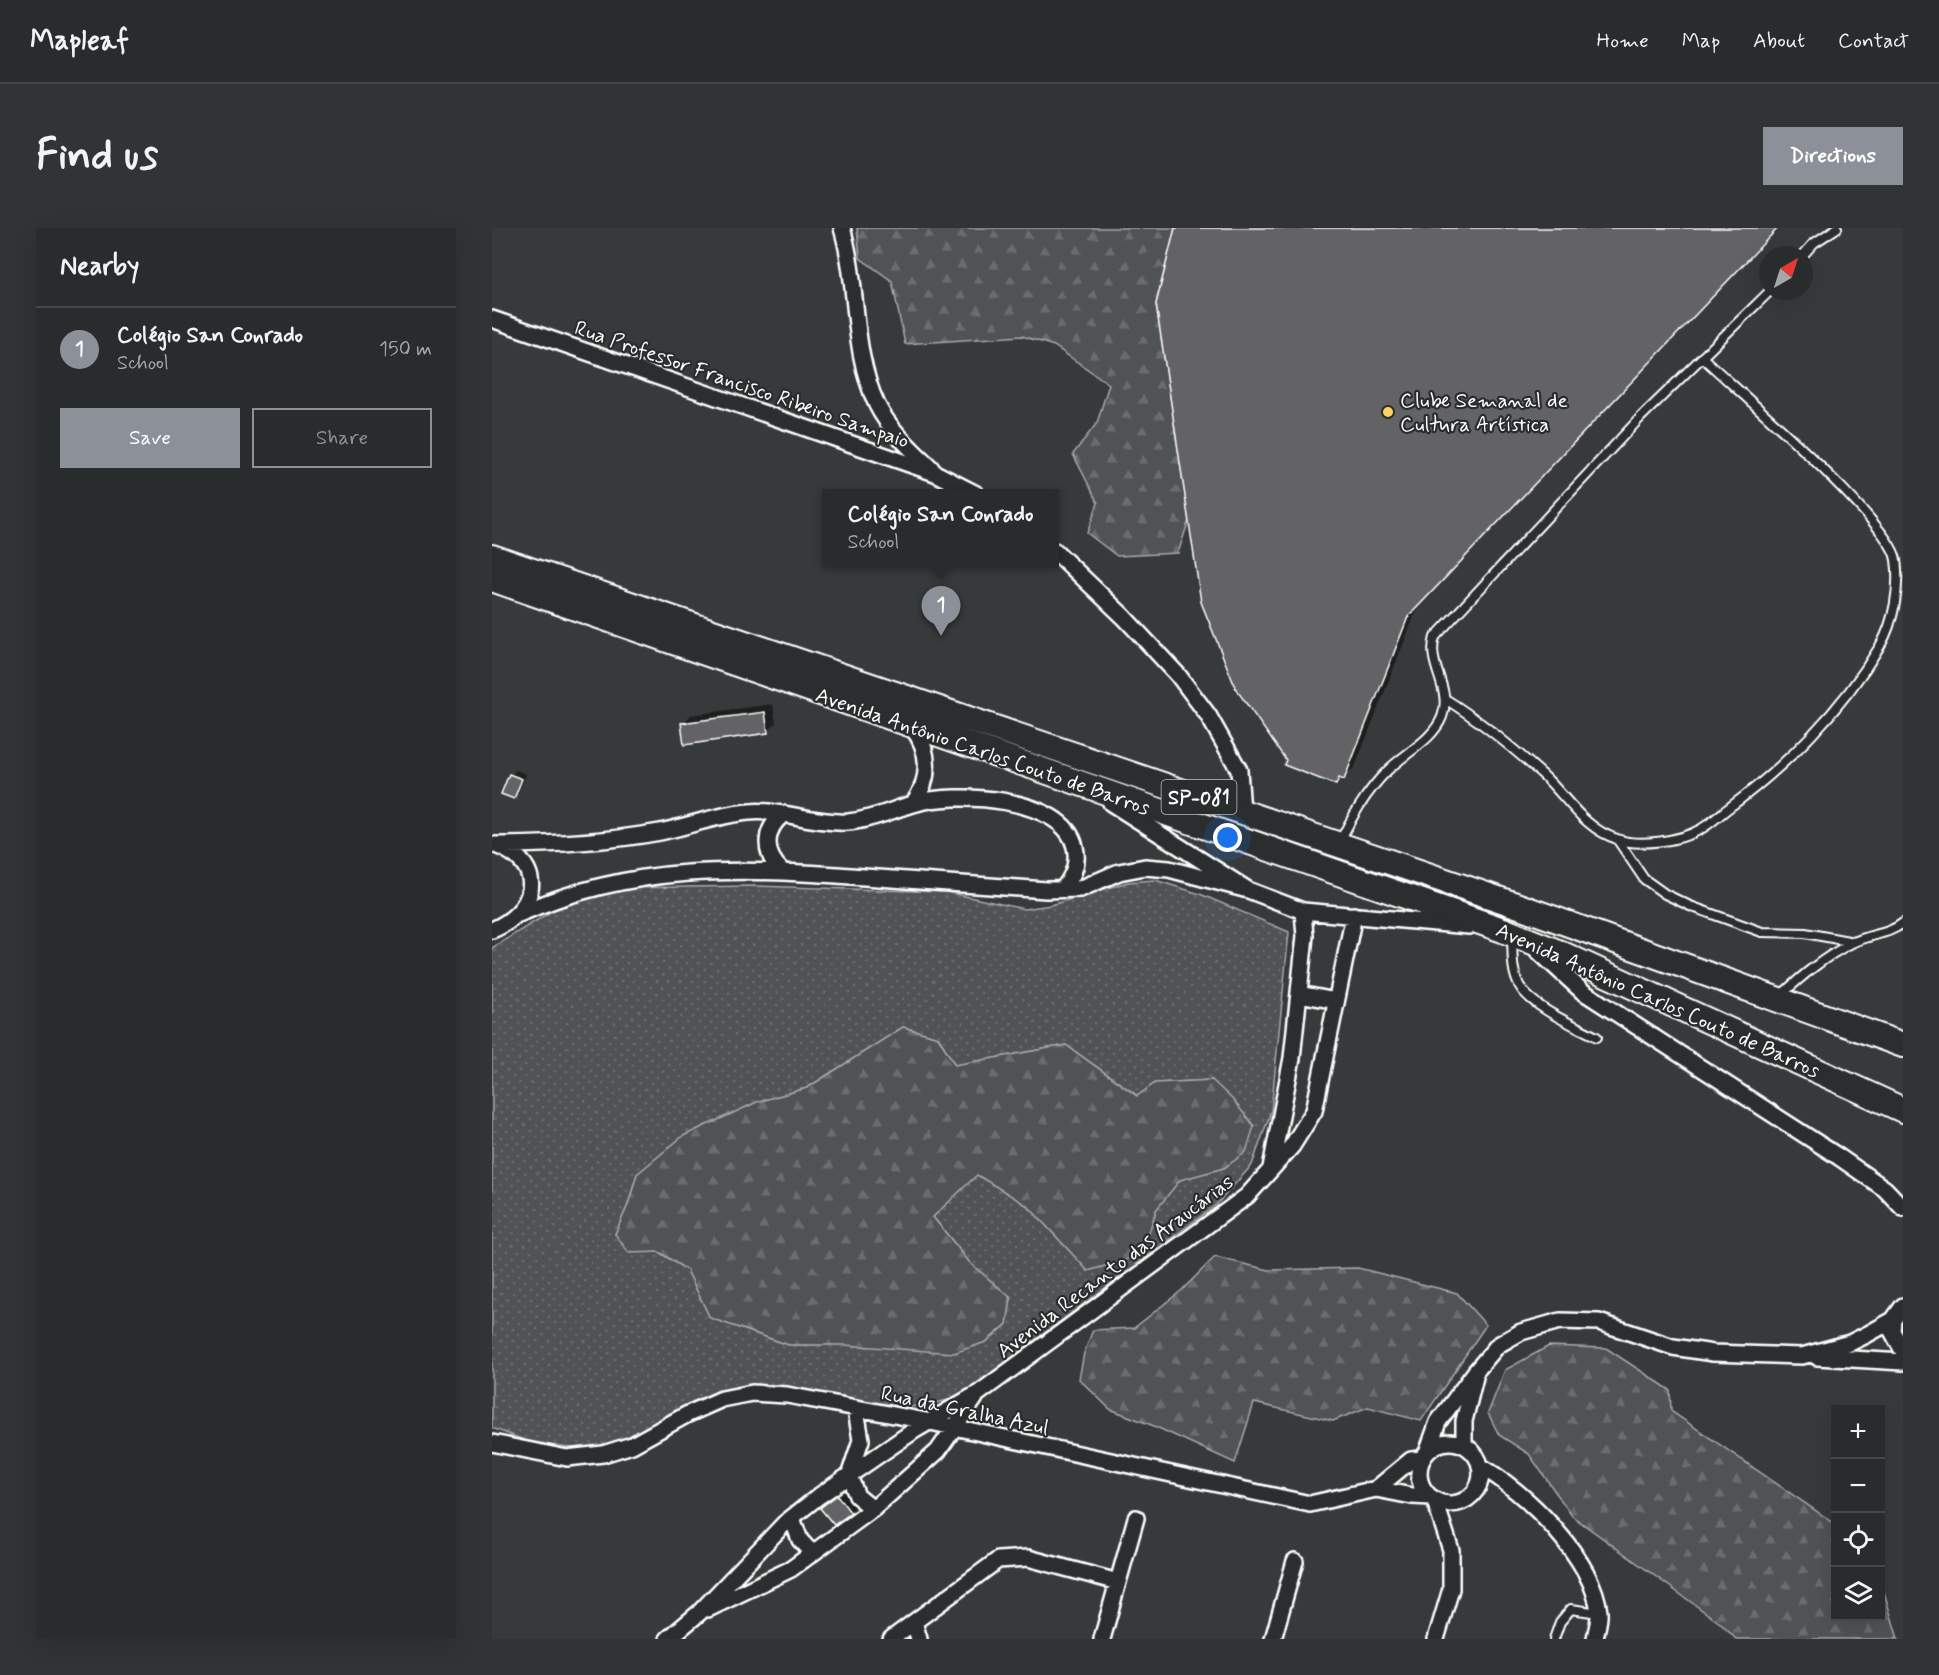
<!DOCTYPE html>
<meta charset="utf-8">
<style>
:root{--surface:#292c2c;--page:#313434;--text:#f1f3f6;--muted:#a5a7a9;--line:#454848;--accent:#8c9099}
body{margin:0;font-family:Mynerve,sans-serif;background:var(--page);color:var(--text)}
.controls{position:absolute;right:18px;bottom:18px;display:grid;overflow:hidden;border-radius:0px;box-shadow:0 6px 24px #0002}
.controls button{width:54px;height:54px;display:grid;place-items:center;padding:0;border:0;border-bottom:2px solid var(--line);background:var(--surface);color:var(--text);font:30px sans-serif}
.compass{position:absolute;left:1267px;top:18px;width:54px;height:54px;border-radius:50%;background:var(--surface);box-shadow:0 6px 24px #0002;rotate:39deg}
.you{position:absolute;left:736px;top:610px;width:21px;height:21px;margin:-15px;border:4px solid #fff;border-radius:50%;background:#1a73e8;box-shadow:0 0 0 9px #1a73e833}
.badge{display:grid;place-items:center;width:39px;height:39px;border-radius:50%;background:var(--accent);color:#fff;font-size:20px;font-weight:700}
.pin{position:absolute;translate:-50% -50px;filter:drop-shadow(0 2px 3px #0008)}
.pin::after{content:'';position:absolute;top:32px;width:21px;height:18px;background:inherit;clip-path:polygon(0 0,100% 0,50% 100%)}
.popup{position:absolute;left:330px;top:261px;width:237px;height:78px;box-sizing:border-box;display:grid;place-content:center;border-radius:0px;background:var(--surface);filter:drop-shadow(0 2px 4px #0005);font-size:20px;white-space:nowrap;color:var(--muted)}
.popup b{font-size:22px;color:var(--text)}
.popup::after{content:'';position:absolute;left:50%;top:100%;margin-left:-12px;border:12px solid transparent;border-top-color:var(--surface)}
.list{margin:0;padding:0;list-style:none}
h2{display:flex;justify-content:space-between;align-items:center;height:78px;margin:0;padding:0 24px;font-size:26px}
h2 small{font-size:20px;font-weight:400;color:var(--muted)}
.list li{display:grid;grid-template-columns:39px 1fr auto;gap:18px;align-items:center;box-sizing:border-box;height:84px;padding:0 24px;border-top:2px solid var(--line)}
.list b{display:block;font-size:22px;white-space:nowrap}
.list p{margin:0;font-size:20px;white-space:nowrap;color:var(--muted)}
.list em{font-size:20px;font-style:normal;color:var(--muted)}
.actions{display:flex;gap:12px;padding:18px 24px}
.actions a{flex:1;padding:14px 0;border:2px solid var(--accent);border-radius:0px;text-align:center;font-size:21px;color:var(--accent)}
.actions .main{background:var(--accent);color:#fff}
.icon{flex:none;width:33px;height:33px;fill:none;stroke:currentColor;stroke-width:2;stroke-linecap:round;stroke-linejoin:round}
.map{position:relative;flex:none;width:1411px;height:1411px;overflow:hidden;border-radius:0px}
header{display:flex;align-items:center;gap:36px;box-sizing:border-box;height:84px;padding:0 30px;background:var(--surface);border-bottom:2px solid var(--line)}
header strong{font-size:28px}
nav{display:flex;gap:33px;margin-inline-start:auto;font-size:21px}
.intro{display:flex;align-items:center;justify-content:space-between;box-sizing:border-box;height:144px;padding:0 36px}
h1{margin:0;font-size:42px}
.button{padding:15px 27px;border-radius:0px;background:var(--accent);color:#fff;font-size:21px;font-weight:700}
main{display:flex;gap:36px;padding:0 36px}
aside{flex:1;background:var(--surface);border-radius:0px;box-shadow:0 6px 24px #0002}
.map>svg:first-child{display:block}
.green{fill:url(#green-dots);stroke:#a8a9aa;stroke-width:1.5;fill-rule:evenodd}
.forest{fill:url(#forest-firs);stroke:#a8a9aa;stroke-width:1.5}
.shadow{fill:#0007}
.building{fill:#636465;stroke:#fff;stroke-width:1.5}
.lines{fill:none;stroke-linecap:round;stroke-linejoin:round}
.lane-casing{stroke:#fff;stroke-width:12}
.street-casing{stroke:#fff;stroke-width:20}
.primary-casing{stroke:#fff;stroke-width:28}
.lane{stroke:#2a2d2e;stroke-width:8}
.street{stroke:#2a2d2e;stroke-width:15}
.primary{stroke:#2a2d2e;stroke-width:24}
.poi-dot{fill:#ffd166;stroke:#2a2d2e;stroke-width:2}
.labels{text-anchor:middle;stroke-width:4.5;stroke-linejoin:round;paint-order:stroke}
.shield{fill:#2a2d2e;stroke:#bfc0c0;stroke-width:1.5}
.shield-label{font-size:20px;font-weight:bold;fill:#fff}
.street-label{font-size:21px;fill:#fff;stroke:#2a2d2e}
.poi-label{font-size:21px;fill:#fff;stroke:#2a2d2e;text-anchor:start}
</style>
<header>
<strong>Mapleaf</strong>
<nav><a>Home</a><a>Map</a><a>About</a><a>Contact</a></nav>
</header>
<div class="intro"><h1>Find us</h1><a class="button">Directions</a></div>
<main>
<aside>
<h2>Nearby<small></small></h2>
<ul class="list">
<li><span class="badge">1</span><div><b>Colégio San Conrado</b><p>School</p></div><em>150 m</em></li>
</ul>
<div class="actions"><a class="main">Save</a><a>Share</a></div>
</aside>
<div class="map">
<svg width="1411" height="1411" viewBox="0 0 1411 1411">
<defs>
<pattern id="green-dots" width="8" height="8" patternUnits="userSpaceOnUse" patternTransform="scale(1.5)"><rect width="8" height="8" fill="#505354"/><path d="M2 2h.1M6 6h.1" fill="none" stroke="#6a6d6e" stroke-width="1.8" stroke-linecap="round"/></pattern>
<pattern id="forest-firs" width="22" height="20" patternUnits="userSpaceOnUse" patternTransform="scale(1.5)"><rect width="22" height="20" fill="#505354"/><path d="M5 1l3.5 6h-7zM16 11l3.5 6h-7z" fill="#6a6d6e"/></pattern>
</defs>
<rect width="100%" height="100%" fill="#373a3b"/>
<filter id="ink" filterUnits="userSpaceOnUse"><feTurbulence type="fractalNoise" baseFrequency=".0167" numOctaves="2"/><feDisplacementMap in="SourceGraphic" scale="12" xChannelSelector="R" yChannelSelector="G"/><feConvolveMatrix kernelMatrix="1 2 1 2 8 2 1 2 1" color-interpolation-filters="sRGB"/></filter>
<g filter="url(#ink)">
<path class="green" d="M 663,652 L 708,666 L 797,704 L 779,883 L 760,937 L 725,976 L 484,1157 L 456,1172 L 431,1178 L 390,1180 L 267,1157 L 209,1171 L 187,1180 L 139,1212 L 100,1223 L 40,1215 L 0,1200 L 0,720 L 63,681 L 130,660 L 261,658 L 454,664 L 532,681 L 559,677 L 636,654 ZM 411,799 L 446,809 L 463,837 L 574,817 L 646,868 L 663,855 L 720,852 L 732,940 L 688,951 L 664,982 L 649,1027 L 596,1043 L 536,978 L 485,946 L 441,989 L 478,1035 L 519,1070 L 515,1096 L 494,1114 L 297,1117 L 218,1090 L 195,1042 L 167,1024 L 123,1006 L 136,977 L 145,946 L 265,874 L 315,860 Z"/>
<path class="forest" d="M 365,0 L 683,0 L 664,76 L 697,292 L 686,325 L 625,328 L 595,305 L 606,275 L 581,226 L 605,195 L 617,156 L 562,118 L 530,108 L 413,116 L 400,53 L 368,30 Z
M 411,799 L 446,809 L 463,837 L 574,817 L 645,868 L 663,855 L 720,852 L 740,871 L 762,898 L 754,924 L 732,940 L 688,952 L 664,982 L 650,1027 L 596,1043 L 536,978 L 485,947 L 441,989 L 478,1035 L 519,1070 L 515,1096 L 494,1114 L 462,1125 L 353,1117 L 297,1117 L 218,1090 L 195,1042 L 167,1024 L 137,1025 L 123,1006 L 136,977 L 145,946 L 191,908 L 265,874 L 315,860 Z
M 723,1029 L 777,1042 L 866,1040 L 965,1065 L 994,1097 L 929,1193 L 876,1179 L 841,1193 L 762,1175 L 743,1235 L 662,1198 L 618,1181 L 587,1151 L 592,1125 L 601,1102 L 642,1100 L 690,1062 Z
M 1057,1118 L 1114,1120 L 1178,1162 L 1179,1183 L 1343,1296 L 1344,1388 L 1388,1388 L 1389,1354 L 1406,1411 L 1244,1411 L 1228,1395 L 1080,1288 L 1037,1226 L 1007,1207 L 996,1185 L 1013,1142 Z"/>
<path class="shadow" d="M 685,0 L 1284,0 L 927,376 L 863,539 L 844,555 L 795,532 Z
M 281,476 L 284,495 L 275,504 L 191,496 L 199,487 Z
M 24,542 L 34,546 L 27,564 L 21,569 L 19,547 Z
M 351,1263 L 363,1279 L 342,1295 L 335,1274 Z"/>
<path class="building" d="M 683,0 L 1286,0 L 916,389 L 852,552 L 847,550 L 844,557 L 792,537 L 794,532 L 744,461 L 709,374 L 664,76 Z
M 273,484 L 276,505 L 192,517 L 189,495 Z
M 17,546 L 30,551 L 22,571 L 9,566 Z
M 345,1267 L 359,1285 L 342,1297 L 328,1280 Z"/>
<g class="lines">
<defs>
<path id="lane" d="M 1311,27 L 1322,15 L 1345,0
M 955,472 C 990,494 1020,519 1051,547 C 1075,569 1092,601 1125,611 C 1146,619 1188,613 1207,602 C 1217,597 1225,589 1234,582 C 1293,539 1350,482 1388,418 C 1402,394 1408,359 1404,332 C 1400,295 1245,162 1210,129
M 1125,611 L 1152,651 L 1173,666 L 1198,678 L 1270,704 L 1313,705 L 1362,714
M 847,615 C 860,589 874,564 895,543 C 913,525 941,512 950,489 C 961,461 934,437 943,409 L 1149,189 L 1278,63
M 1020,710 C 1021,725 1019,742 1027,757 C 1039,779 1082,797 1105,809
M 1288,768 C 1311,747 1332,729 1360,715 C 1377,706 1396,707 1411,695
M 1062,1411 L 1068,1394 L 1079,1381 L 1107,1385"/>
<path id="street" d="M 350,0 C 367,57 359,122 385,177 C 397,201 420,222 439,240
M 0,91 L 443,245 L 484,266
M 563,323 L 632,389 L 686,447 L 716,487 L 747,542 L 750,583
M 420,499 C 439,523 439,551 421,576
M 619,575 L 756,662 L 811,683 L 977,698
M 1,617 C 57,617 113,614 168,604 C 198,598 227,586 257,584 C 290,581 322,596 356,594 C 380,592 399,582 421,576 C 461,563 572,568 583,619 C 587,635 581,649 571,661
M 290,643 C 271,626 271,601 292,586
M 27,686 C 142,635 249,640 372,649 C 433,653 494,658 554,662 L 588,661 L 627,644 L 653,639 L 677,641 L 756,662
M 0,702 C 44,684 56,638 6,618
M 1045,722 L 1090,763 L 1347,929 L 1393,961 L 1411,980
M 807,766 L 844,773
M 779,940 L 800,830 L 813,708 L 811,683
M 1401,1092 L 1400,1103 L 1411,1123
M 1325,1129 L 1411,1134
M 364,1182 L 369,1212 L 357,1248 L 365,1268 L 381,1281
M927 1245a31 31 0 1 1 62 0a31 31 0 1 1-62 0Z
M 0,1215 L 75,1230 L 111,1226 L 140,1217 L 196,1186 L 230,1171 L 260,1165 L 295,1167 L 434,1193 L 818,1276 L 884,1261 L 920,1268 L 939,1269
M 972,1217 L 972,1193 L 983,1149
M 936,1222 L 946,1194 L 984,1143 L 1006,1117 L 1029,1104 L 1068,1093 L 1107,1094 L 1181,1119 L 1221,1125 L 1310,1128 L 1358,1115 L 1376,1106 L 1401,1092 L 1411,1078
M 988,1238 C 1033,1263 1101,1330 1107,1384 C 1108,1392 1104,1403 1103,1411
M 884,1261 L 919,1232 L 930,1231
M 943,1273 L 959,1322 L 959,1361 L 944,1411
M 300,1290 L 308,1312 L 320,1325
M 216,1381 L 299,1341 L 381,1281 L 446,1223 L 483,1170
M 422,1394 L 427,1411
M 176,1411 L 207,1385 L 293,1295 L 327,1268 L 423,1202 L 487,1165 L 755,968 L 800,918 L 822,883 L 862,687
M 399,1411 L 506,1332 L 536,1330 L 626,1354
M 610,1411 L 644,1290
M 781,1411 L 803,1333"/>
<path id="primary" d="M 0,329 L 1027,678 L 1411,817
M 0,351 L 1011,702 L 1068,725 L 1411,882"/>
</defs>
<use href="#lane" class="lane-casing"/>
<use href="#street" class="street-casing"/>
<use href="#primary" class="primary-casing"/>
<use href="#lane" class="lane"/>
<use href="#street" class="street"/>
<use href="#primary" class="primary"/>
</g>
</g>
<circle class="poi-dot" cx="896" cy="184" r="6"/>
<g class="labels">
<rect class="shield" x="669.5" y="552" width="75" height="34" rx="4.5"/>
<g class="shield-label">
<text x="707" y="576">SP-081</text>
</g>
<g class="street-label">
<text transform="translate(250 156) rotate(19)" y="7">Rua Professor Francisco Ribeiro Sampaio</text>
<text transform="translate(491 523) rotate(19)" y="7">Avenida Antônio Carlos Couto de Barros</text>
<text transform="translate(1166 772) rotate(24)" y="7">Avenida Antônio Carlos Couto de Barros</text>
<text transform="translate(623 1038) rotate(-37)" y="7">Avenida Recanto das Araucárias</text>
<text transform="translate(473 1182) rotate(12)" y="7">Rua da Gralha Azul</text>
</g>
<g class="poi-label">
<text x="908" y="179">Clube Semanal de<tspan x="908" dy="24">Cultura Artística</tspan></text>
</g>
</g>
</svg>
<div class="controls">
<button>+</button>
<button>−</button>
<button><svg class="icon" aria-label="locate" viewBox="0 0 24 24"><circle cx="12" cy="12" r="6"/><path d="M12 2v4M12 18v4M2 12h4M18 12h4"/></svg></button>
<button><svg class="icon" aria-label="layers" viewBox="0 0 24 24"><path d="M12 4l9 5-9 5-9-5zM3 14l9 5 9-5"/></svg></button>
</div>
<svg class="compass" viewBox="-18 -18 36 36"><path d="M0-13l5 13h-10z" fill="#e53935"/><path d="M0 13l5-13h-10z" fill="#a5a7a9"/></svg>
<div class="you"></div>
<div class="pin badge" style="left:449px;top:408px">1</div>
<div class="popup"><b>Colégio San Conrado</b>School</div>
</div>
</main>
